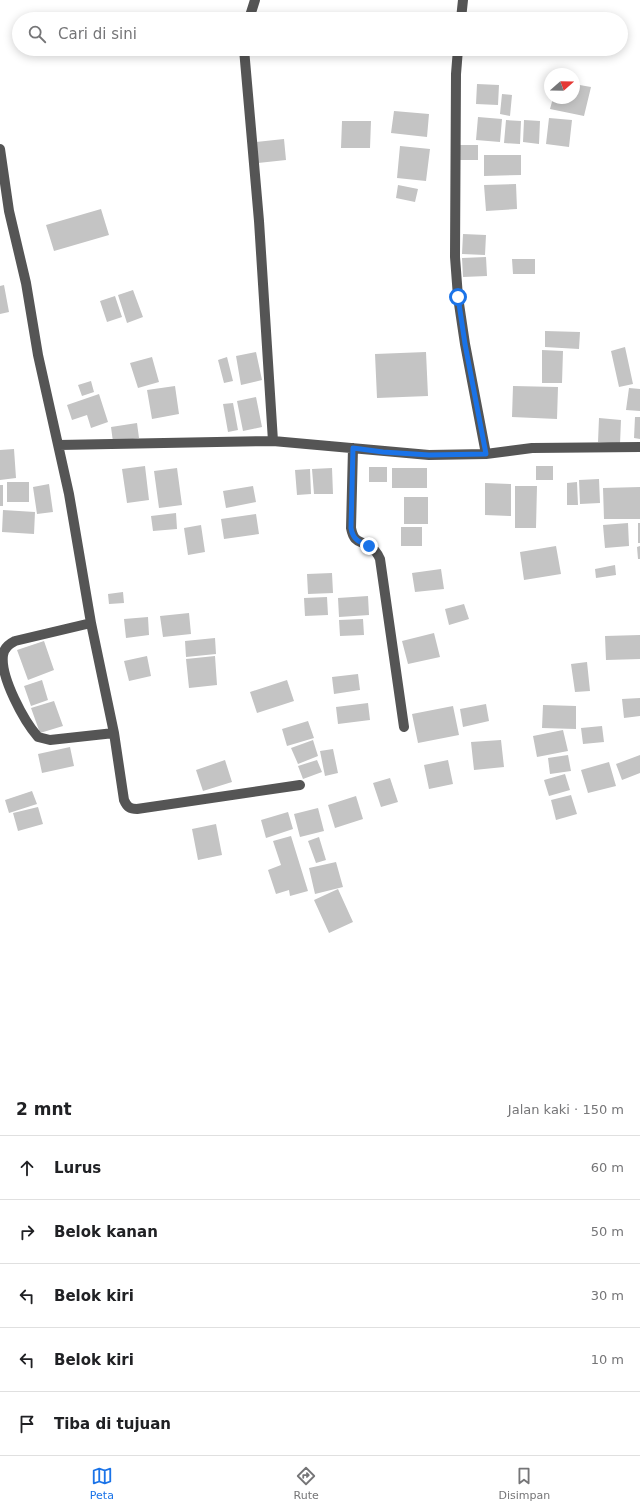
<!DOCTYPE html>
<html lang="id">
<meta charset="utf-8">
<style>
:root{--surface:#fff;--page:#f6f6f6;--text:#202124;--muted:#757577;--line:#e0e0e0;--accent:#1a73e8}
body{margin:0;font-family:"DejaVu Sans",sans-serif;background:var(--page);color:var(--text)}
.compass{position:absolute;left:544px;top:68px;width:36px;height:36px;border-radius:50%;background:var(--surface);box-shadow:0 2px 10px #0003;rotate:70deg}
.stop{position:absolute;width:12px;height:12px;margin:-9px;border:3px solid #1a73e8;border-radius:50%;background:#fff}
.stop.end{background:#1a73e8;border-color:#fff;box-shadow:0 1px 4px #0008}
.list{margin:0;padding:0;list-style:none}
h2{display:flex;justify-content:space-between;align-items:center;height:52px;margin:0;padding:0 16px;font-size:17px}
h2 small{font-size:13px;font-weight:400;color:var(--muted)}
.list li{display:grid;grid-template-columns:26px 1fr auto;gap:12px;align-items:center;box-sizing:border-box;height:64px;padding:0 16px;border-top:1px solid var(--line)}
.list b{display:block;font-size:15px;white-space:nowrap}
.list em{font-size:13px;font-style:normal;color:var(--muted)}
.icon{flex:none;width:22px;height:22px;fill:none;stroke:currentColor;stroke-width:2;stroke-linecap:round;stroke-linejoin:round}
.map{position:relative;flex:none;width:640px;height:1083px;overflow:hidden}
.search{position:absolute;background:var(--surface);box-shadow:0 2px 10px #0003;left:12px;right:12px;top:12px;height:44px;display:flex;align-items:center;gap:10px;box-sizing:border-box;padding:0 14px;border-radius:22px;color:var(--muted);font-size:15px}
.sheet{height:372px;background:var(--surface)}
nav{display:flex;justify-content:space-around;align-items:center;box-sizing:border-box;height:56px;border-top:1px solid var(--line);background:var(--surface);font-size:11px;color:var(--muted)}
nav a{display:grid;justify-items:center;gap:2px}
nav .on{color:var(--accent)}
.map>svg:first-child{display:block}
.building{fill:#c4c4c4}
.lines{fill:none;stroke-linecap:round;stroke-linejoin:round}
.minor{stroke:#555;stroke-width:10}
.route{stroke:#1a73e8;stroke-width:5}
</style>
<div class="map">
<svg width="640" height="1083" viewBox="0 0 640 1083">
<rect width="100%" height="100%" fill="#fff"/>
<path class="building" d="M 477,84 L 499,85 L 498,105 L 476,104 Z
M 574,84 L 591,87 L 584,116 L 550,109 L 553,98 L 574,98 Z
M 502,94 L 512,95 L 510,116 L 500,114 Z
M 394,111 L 429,114 L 427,137 L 391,133 Z
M 478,117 L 502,119 L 500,142 L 476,140 Z
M 549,118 L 572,120 L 569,147 L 546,144 Z
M 506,120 L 521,121 L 520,144 L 504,143 Z
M 524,120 L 540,121 L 539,144 L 523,142 Z
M 342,121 L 371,121 L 370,148 L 341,148 Z
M 284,139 L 286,160 L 258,163 L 256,142 Z
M 459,145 L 478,145 L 478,160 L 459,160 Z
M 400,146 L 430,149 L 426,181 L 397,178 Z
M 484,155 L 521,155 L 521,175 L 484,176 Z
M 516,184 L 517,209 L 486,211 L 484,185 Z
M 398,185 L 418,189 L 415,202 L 396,198 Z
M 101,209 L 109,235 L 54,251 L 46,225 Z
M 463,234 L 486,235 L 485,255 L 462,254 Z
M 486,257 L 487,276 L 463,277 L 462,258 Z
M 512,259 L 535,259 L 535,274 L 513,274 Z
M 4,285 L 9,312 L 0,314 L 0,286 Z
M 133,290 L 143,317 L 127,323 L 118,295 Z
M 115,296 L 122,317 L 107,322 L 100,301 Z
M 545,331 L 580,332 L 579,349 L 545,347 Z
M 625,347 L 633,384 L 619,387 L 611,351 Z
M 542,350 L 563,351 L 562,383 L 542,383 Z
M 256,352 L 262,380 L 241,385 L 236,356 Z
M 426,352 L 428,396 L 377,398 L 375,354 Z
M 152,357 L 159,382 L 138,388 L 130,363 Z
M 227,357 L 233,381 L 224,383 L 218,360 Z
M 91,381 L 94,392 L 82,396 L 78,385 Z
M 175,386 L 179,414 L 152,419 L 147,390 Z
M 513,386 L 558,387 L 557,419 L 512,417 Z
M 629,388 L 640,389 L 640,411 L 626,410 Z
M 99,394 L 108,422 L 91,428 L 87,415 L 72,420 L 67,405 Z
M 256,397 L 262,427 L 243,431 L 237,401 Z
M 233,403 L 238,430 L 228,432 L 223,404 Z
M 635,417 L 640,417 L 640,439 L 634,438 Z
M 599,418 L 621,420 L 620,444 L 598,442 Z
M 137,423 L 139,438 L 113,442 L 111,427 Z
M 14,449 L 16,478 L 0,480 L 0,450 Z
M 145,466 L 149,500 L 127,503 L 122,469 Z
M 536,466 L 553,466 L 553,480 L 536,480 Z
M 369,467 L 387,467 L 387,482 L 369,482 Z
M 177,468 L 182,505 L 159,508 L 154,471 Z
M 332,468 L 333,494 L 314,494 L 312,469 Z
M 392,468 L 427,468 L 427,488 L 392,488 Z
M 310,469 L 311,494 L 297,495 L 295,470 Z
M 599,479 L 600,503 L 580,504 L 579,480 Z
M 7,482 L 29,482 L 29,502 L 7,502 Z
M 577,482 L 578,505 L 567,505 L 567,483 Z
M 485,483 L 511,484 L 511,516 L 485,515 Z
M 49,484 L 53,512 L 37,514 L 33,487 Z
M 0,485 L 3,485 L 3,506 L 0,506 Z
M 253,486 L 256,502 L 226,508 L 223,491 Z
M 515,486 L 537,486 L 536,528 L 515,528 Z
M 640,487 L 640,519 L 604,519 L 603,488 Z
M 404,497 L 428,497 L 428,524 L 404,524 Z
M 3,510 L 35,512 L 34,534 L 2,532 Z
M 176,513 L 177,529 L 153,531 L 151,516 Z
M 256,514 L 259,534 L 224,539 L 221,519 Z
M 628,523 L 629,546 L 605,548 L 603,525 Z
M 638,523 L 640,523 L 640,543 L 638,543 Z
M 201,525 L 205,552 L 188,555 L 184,528 Z
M 401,527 L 422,527 L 422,546 L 401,546 Z
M 556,546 L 561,574 L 524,580 L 520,552 Z
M 640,546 L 640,559 L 638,559 L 637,547 Z
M 615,565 L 616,575 L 596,578 L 595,569 Z
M 441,569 L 444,589 L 415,592 L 412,573 Z
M 332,573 L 333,593 L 308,594 L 307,574 Z
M 123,592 L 124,603 L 109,604 L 108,594 Z
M 368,596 L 369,615 L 339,617 L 338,598 Z
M 327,597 L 328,615 L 305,616 L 304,598 Z
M 464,604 L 469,619 L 449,625 L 445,609 Z
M 189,613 L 191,634 L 163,637 L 160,616 Z
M 148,617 L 149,635 L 126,638 L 124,619 Z
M 363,619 L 364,635 L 340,636 L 339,620 Z
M 434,633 L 440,657 L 408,664 L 402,641 Z
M 640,635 L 640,659 L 606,660 L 605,636 Z
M 215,638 L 216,654 L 186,657 L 185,641 Z
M 44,641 L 54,670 L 28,680 L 17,650 Z
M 147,656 L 151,676 L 129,681 L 124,661 Z
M 215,656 L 217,685 L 189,688 L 186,659 Z
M 587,662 L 590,691 L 575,692 L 571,664 Z
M 358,674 L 360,690 L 334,694 L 332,677 Z
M 42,680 L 48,700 L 31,706 L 24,686 Z
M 287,680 L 294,701 L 257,713 L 250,692 Z
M 640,698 L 640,716 L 624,718 L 622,699 Z
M 54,701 L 63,726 L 40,733 L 31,708 Z
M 368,703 L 370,720 L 338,724 L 336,707 Z
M 486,704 L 489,721 L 463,727 L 460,709 Z
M 543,705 L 576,706 L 576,729 L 542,728 Z
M 453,706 L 459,735 L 418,743 L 412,714 Z
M 308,721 L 314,738 L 287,746 L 282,729 Z
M 602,726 L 604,742 L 583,744 L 581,728 Z
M 563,730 L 568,751 L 537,757 L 533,736 Z
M 313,740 L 318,756 L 298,764 L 291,748 Z
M 501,740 L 504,767 L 474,770 L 471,742 Z
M 70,747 L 74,766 L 42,773 L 38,754 Z
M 333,749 L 338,773 L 325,776 L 320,751 Z
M 568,755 L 571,771 L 550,774 L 548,758 Z
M 640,755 L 640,773 L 622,780 L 616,764 Z
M 225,760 L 232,782 L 203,791 L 196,770 Z
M 317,760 L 322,772 L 303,779 L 298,766 Z
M 448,760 L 453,784 L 429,789 L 424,765 Z
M 609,762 L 616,786 L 588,793 L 581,770 Z
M 565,774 L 570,790 L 549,796 L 544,780 Z
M 390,778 L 398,802 L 381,807 L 373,783 Z
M 32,791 L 37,804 L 9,813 L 5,800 Z
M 571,795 L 577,814 L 556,820 L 551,800 Z
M 356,796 L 363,819 L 335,828 L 328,805 Z
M 38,807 L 43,824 L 18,831 L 13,813 Z
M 318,808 L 324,831 L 300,837 L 294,814 Z
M 288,812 L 293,829 L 266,838 L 261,820 Z
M 216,824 L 222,855 L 198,860 L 192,829 Z
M 291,836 L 308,891 L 290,896 L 289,890 L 276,894 L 268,870 L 281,865 L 273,841 Z
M 319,837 L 326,860 L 316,863 L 308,841 Z
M 336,862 L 343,887 L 315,894 L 309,868 Z
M 338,889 L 353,922 L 329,933 L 314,900 Z"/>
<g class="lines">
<path class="minor" d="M 249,19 L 255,0
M 461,19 L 463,0
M 244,49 L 259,221 L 273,441
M 458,49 L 456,74 L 455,257 L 458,297 L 465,344 L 486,454
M 0,149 L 9,211 L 26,283 L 38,355 L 69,494 L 91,623 L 114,733 L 124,800 C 127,807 130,809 137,809 L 300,785
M 59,445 L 273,441 L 429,455 L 486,454 L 532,448 L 640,447
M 353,448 L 351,528 C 354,543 359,540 369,546 C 374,549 378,554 380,559 L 404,727
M 91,623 L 15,641 C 9,644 4,648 3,655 C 0,677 24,721 38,737 L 50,740 L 114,733"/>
</g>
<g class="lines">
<path class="route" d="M 369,546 C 359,542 353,540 351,528 L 353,448 L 383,452 L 429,455 L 486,454 L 465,344 L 458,297"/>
</g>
</svg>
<svg class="compass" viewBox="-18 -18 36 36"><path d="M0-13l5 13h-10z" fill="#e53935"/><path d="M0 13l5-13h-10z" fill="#757577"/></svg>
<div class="stop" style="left:458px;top:297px"></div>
<div class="stop end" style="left:369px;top:546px"></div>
<div class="search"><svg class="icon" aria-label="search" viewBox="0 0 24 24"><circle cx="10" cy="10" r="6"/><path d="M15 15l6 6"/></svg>Cari di sini</div>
</div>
<section class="sheet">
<h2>2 mnt<small>Jalan kaki · 150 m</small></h2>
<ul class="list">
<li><svg class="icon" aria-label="ahead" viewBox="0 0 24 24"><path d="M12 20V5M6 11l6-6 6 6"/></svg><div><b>Lurus</b></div><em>60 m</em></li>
<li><svg class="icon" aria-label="right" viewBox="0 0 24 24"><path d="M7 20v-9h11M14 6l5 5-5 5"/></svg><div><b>Belok kanan</b></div><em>50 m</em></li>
<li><svg class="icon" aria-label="left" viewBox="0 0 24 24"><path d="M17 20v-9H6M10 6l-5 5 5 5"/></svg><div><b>Belok kiri</b></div><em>30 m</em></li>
<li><svg class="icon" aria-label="left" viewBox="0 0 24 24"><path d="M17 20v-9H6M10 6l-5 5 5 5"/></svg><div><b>Belok kiri</b></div><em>10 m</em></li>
<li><svg class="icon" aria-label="arrive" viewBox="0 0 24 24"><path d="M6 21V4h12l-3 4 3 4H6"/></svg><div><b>Tiba di tujuan</b></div></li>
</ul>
</section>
<nav>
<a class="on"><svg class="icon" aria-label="map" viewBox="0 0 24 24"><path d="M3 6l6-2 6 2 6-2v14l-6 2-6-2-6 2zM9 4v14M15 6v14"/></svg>Peta</a>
<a><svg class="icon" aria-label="directions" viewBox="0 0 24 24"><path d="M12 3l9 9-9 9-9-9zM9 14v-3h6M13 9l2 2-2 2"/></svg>Rute</a>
<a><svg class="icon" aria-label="saved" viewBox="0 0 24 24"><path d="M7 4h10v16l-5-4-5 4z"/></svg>Disimpan</a>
</nav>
